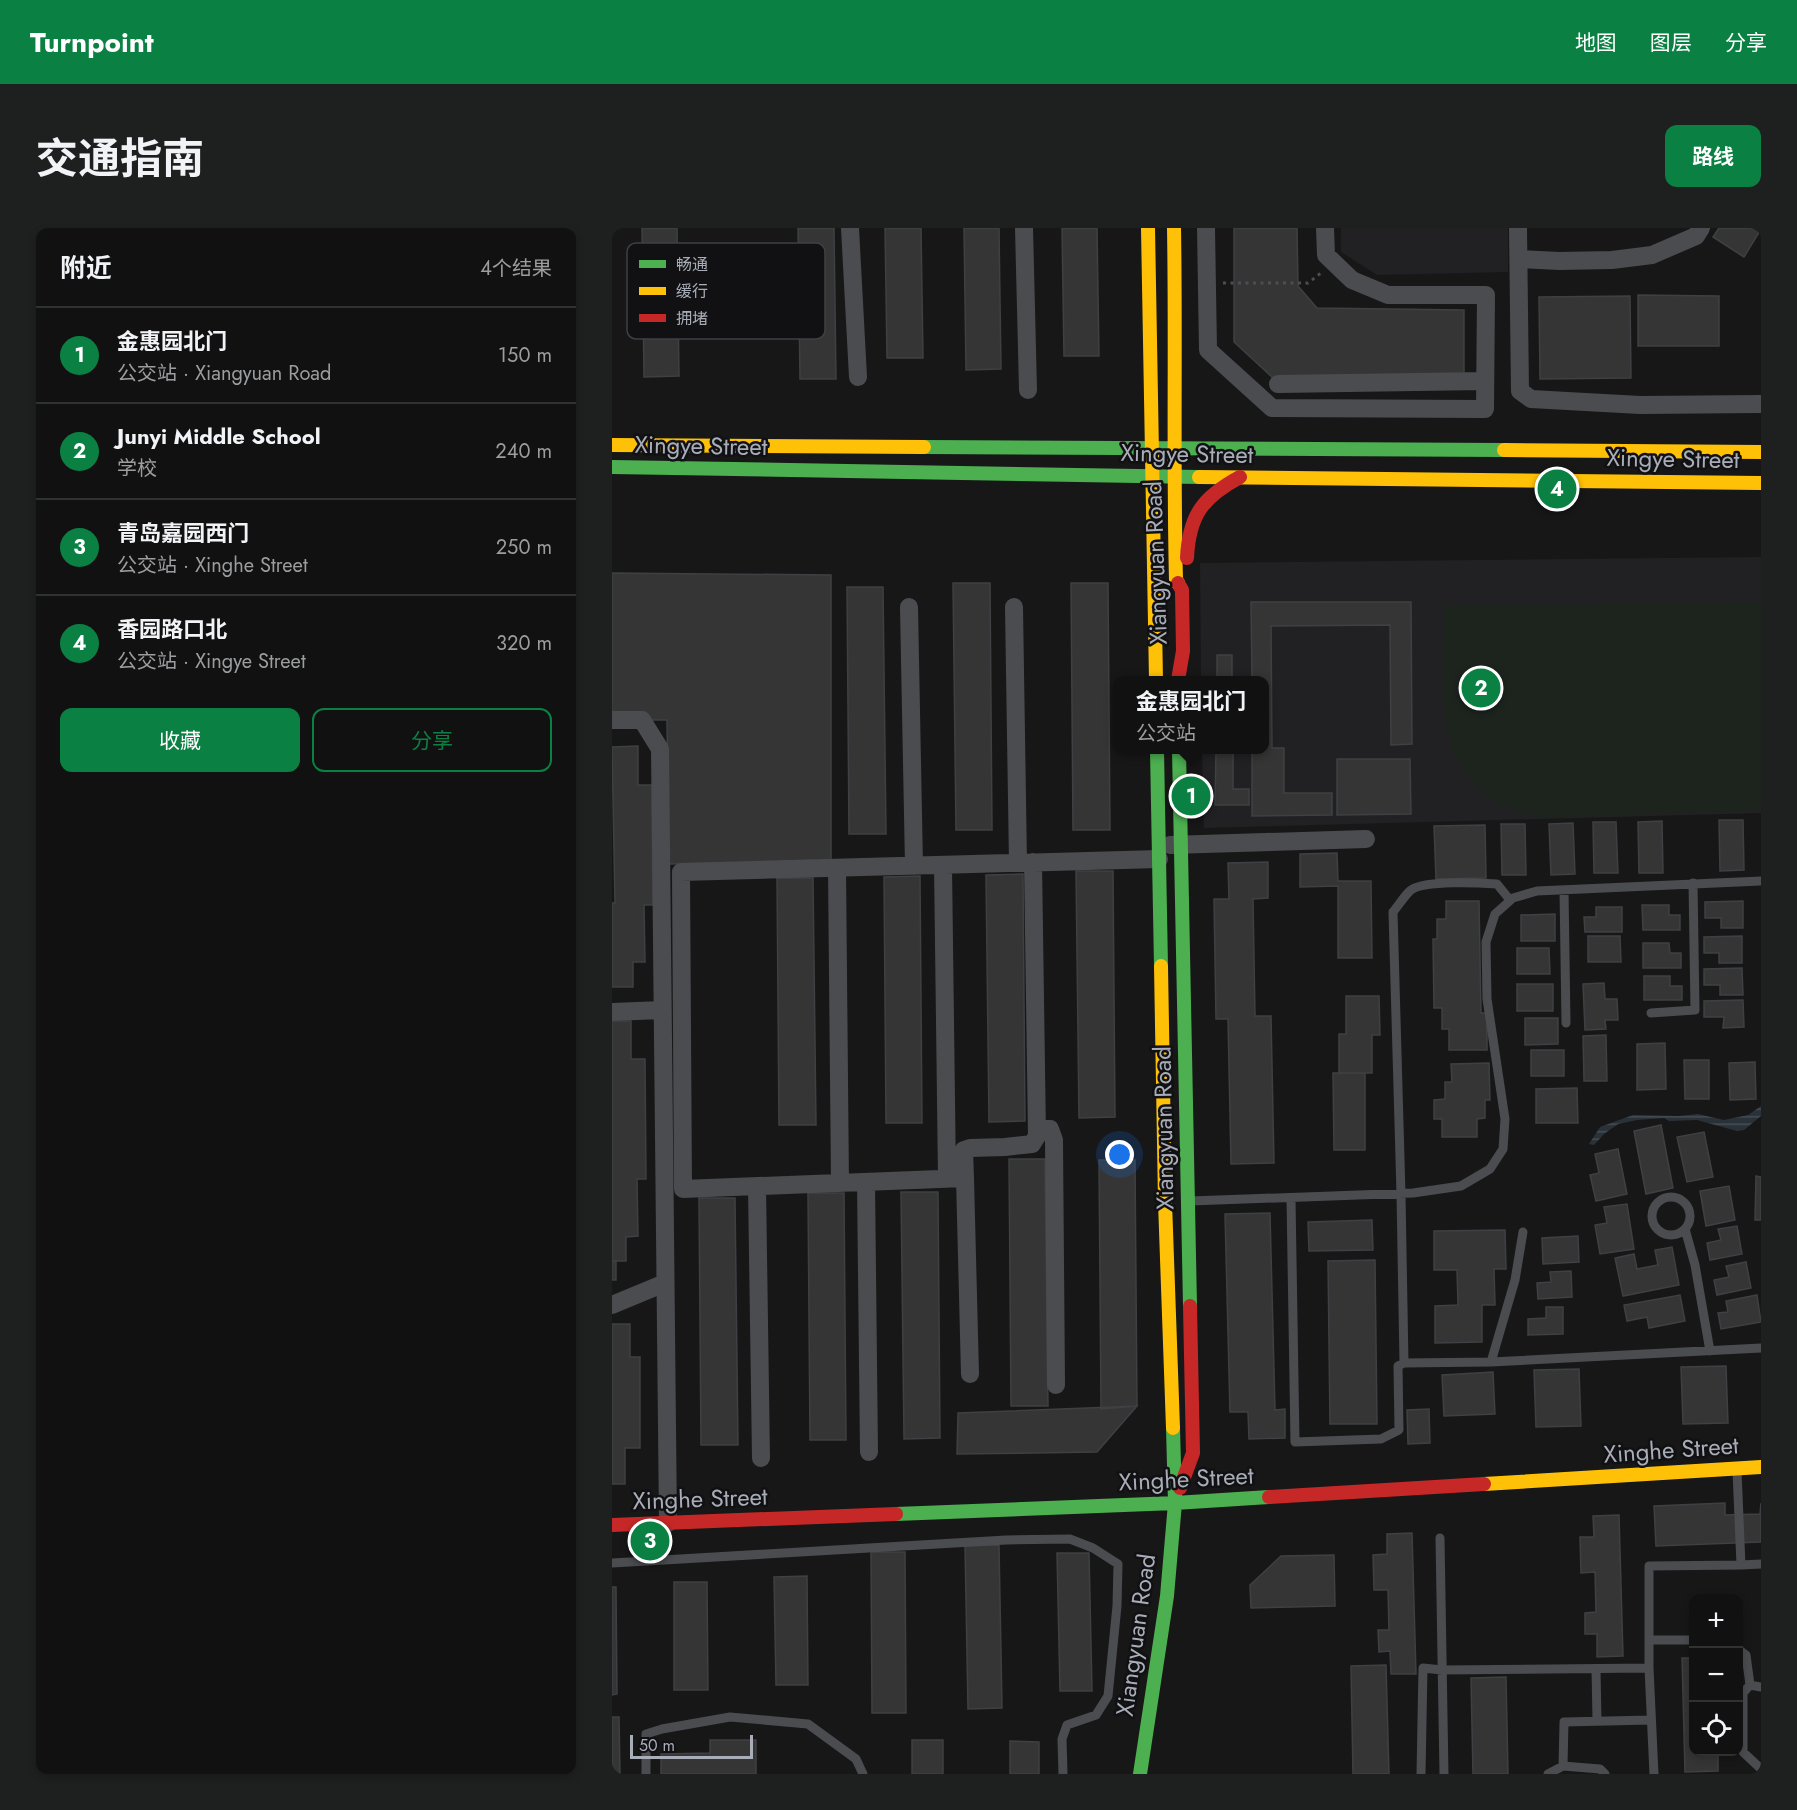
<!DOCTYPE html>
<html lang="zh">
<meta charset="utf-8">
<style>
:root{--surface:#111;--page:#1e1f1f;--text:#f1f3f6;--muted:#9c9d9f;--line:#303131;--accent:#0b8043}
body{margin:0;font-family:Jost,"Noto Sans SC",sans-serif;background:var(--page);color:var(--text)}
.controls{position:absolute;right:18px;bottom:18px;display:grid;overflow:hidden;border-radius:12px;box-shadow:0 3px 9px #0003}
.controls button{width:54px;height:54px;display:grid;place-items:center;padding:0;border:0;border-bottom:2px solid var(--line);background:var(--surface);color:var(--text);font:30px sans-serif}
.scale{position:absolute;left:18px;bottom:15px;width:123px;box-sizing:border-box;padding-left:6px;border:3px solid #a8adb8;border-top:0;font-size:16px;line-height:21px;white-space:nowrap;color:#a8adb8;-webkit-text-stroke:4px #111113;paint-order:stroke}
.you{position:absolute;left:508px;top:927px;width:21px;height:21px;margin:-15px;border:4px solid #fff;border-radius:50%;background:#1a73e8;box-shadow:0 0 0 9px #1a73e833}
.badge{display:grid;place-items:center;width:39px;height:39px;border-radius:50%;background:var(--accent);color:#fff;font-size:20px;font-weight:700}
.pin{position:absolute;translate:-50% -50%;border:3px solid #fff;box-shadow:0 2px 6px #0006}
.popup{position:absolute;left:501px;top:448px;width:156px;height:78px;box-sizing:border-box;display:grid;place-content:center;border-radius:12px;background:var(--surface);filter:drop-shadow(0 2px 4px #0005);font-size:20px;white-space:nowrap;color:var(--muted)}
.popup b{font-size:22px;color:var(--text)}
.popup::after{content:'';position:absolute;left:50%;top:100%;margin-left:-12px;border:12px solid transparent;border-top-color:var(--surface)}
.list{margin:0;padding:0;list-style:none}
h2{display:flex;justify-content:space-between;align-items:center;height:78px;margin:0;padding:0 24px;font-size:26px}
h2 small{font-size:20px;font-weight:400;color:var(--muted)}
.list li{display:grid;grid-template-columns:39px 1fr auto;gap:18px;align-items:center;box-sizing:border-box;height:96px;padding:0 24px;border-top:2px solid var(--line)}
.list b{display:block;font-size:22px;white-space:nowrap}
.list p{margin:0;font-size:20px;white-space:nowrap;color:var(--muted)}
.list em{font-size:20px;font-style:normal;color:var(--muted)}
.actions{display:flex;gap:12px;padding:18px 24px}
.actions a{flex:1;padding:14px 0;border:2px solid var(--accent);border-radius:12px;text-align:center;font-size:21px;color:var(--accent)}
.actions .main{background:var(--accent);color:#fff}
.icon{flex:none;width:33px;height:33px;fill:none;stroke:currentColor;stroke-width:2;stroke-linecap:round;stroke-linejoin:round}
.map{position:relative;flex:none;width:1149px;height:1546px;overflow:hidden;border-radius:12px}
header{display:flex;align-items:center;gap:36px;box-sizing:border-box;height:84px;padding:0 30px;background:var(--accent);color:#fff}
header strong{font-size:28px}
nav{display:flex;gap:33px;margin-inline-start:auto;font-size:21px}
.intro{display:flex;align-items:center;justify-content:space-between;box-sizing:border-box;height:144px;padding:0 36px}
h1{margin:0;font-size:42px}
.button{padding:15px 27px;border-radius:12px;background:var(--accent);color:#fff;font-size:21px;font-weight:700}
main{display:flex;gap:36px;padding:0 36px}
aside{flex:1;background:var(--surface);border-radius:12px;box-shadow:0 3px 9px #0003}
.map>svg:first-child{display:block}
.built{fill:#212123}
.garden{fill:#1d241e}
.water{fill:url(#water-rules)}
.building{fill:#353536;stroke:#3f4043;stroke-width:1.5}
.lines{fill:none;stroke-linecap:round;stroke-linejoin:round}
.path{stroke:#4d4e52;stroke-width:3;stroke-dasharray:3 4.5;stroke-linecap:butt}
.lane{stroke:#4b4c50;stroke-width:9}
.street{stroke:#4b4c50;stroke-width:18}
.fast{stroke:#4caf50;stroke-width:14}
.slow{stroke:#ffc107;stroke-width:14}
.jam{stroke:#c62828;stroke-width:14}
.labels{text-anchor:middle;stroke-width:5;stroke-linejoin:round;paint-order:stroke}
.street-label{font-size:24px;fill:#a8adb8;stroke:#111113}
.key{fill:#111113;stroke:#3e4045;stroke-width:1.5}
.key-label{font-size:16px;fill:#a8adb8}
</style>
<header>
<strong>Turnpoint</strong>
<nav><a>地图</a><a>图层</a><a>分享</a></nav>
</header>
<div class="intro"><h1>交通指南</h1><a class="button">路线</a></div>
<main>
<aside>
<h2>附近<small>4个结果</small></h2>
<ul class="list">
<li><span class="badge">1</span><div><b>金惠园北门</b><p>公交站 · Xiangyuan Road</p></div><em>150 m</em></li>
<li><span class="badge">2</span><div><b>Junyi Middle School</b><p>学校</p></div><em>240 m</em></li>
<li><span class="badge">3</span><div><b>青岛嘉园西门</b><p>公交站 · Xinghe Street</p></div><em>250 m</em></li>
<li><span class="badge">4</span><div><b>香园路口北</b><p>公交站 · Xingye Street</p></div><em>320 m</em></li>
</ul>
<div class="actions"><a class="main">收藏</a><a>分享</a></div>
</aside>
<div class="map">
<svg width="1149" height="1546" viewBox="0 0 1149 1546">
<defs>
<pattern id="water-rules" width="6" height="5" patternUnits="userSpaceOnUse" patternTransform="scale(1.5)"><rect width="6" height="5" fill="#2a3239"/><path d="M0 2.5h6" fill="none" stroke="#464d54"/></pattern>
</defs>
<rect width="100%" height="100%" fill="#171717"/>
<path class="built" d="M 729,0 L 896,0 L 896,44 L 765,47 L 729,24 Z
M 1149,329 L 1149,585 L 592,600 L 590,522 L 652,522 L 652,452 L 589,452 L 588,335 Z"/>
<path class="garden" d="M 1149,374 L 1149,582 L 926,590 C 907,583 883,577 868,562 C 818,518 832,438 832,378 Z"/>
<path class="water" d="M 1149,878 L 1149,888 L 1132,902 L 1125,903 L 1085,892 L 1057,893 L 1052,890 L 1025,892 L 1006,896 L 992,906 L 982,917 L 977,916 L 988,899 L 1021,887 L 1067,888 L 1086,886 L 1112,892 L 1136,887 Z"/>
<path class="building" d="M 30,0 L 65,0 L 67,148 L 32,149 Z
M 186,0 L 222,0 L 224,151 L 188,151 Z
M 273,0 L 309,0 L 311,130 L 275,130 Z
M 352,0 L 387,0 L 389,141 L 354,142 Z
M 450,0 L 485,0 L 487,128 L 452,128 Z
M 622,0 L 685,0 L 686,58 L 705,80 L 852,82 L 852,147 L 661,150 L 622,114 Z
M 1107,0 L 1149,0 L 1149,1 L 1132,29 L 1101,9 Z
M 1026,67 L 1107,68 L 1107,118 L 1026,118 Z
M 1018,68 L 1019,150 L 928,151 L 927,69 Z
M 0,345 L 219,347 L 219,633 L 57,636 L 55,492 L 0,492 Z
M 341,355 L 378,355 L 380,602 L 344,602 Z
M 459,355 L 496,355 L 498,602 L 461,602 Z
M 235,359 L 271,359 L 274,606 L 237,606 Z
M 639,374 L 799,374 L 800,516 L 779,517 L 778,397 L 659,398 L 660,520 L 672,520 L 672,565 L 720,565 L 720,587 L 640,588 L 640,522 L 652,522 L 652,452 L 640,452 Z
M 605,427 L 620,427 L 620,452 L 605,452 Z
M 26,518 L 26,557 L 40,557 L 41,677 L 32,677 L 33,734 L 21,734 L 21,759 L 0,759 L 0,675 L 3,675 L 0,519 Z
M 604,522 L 621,522 L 621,561 L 637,561 L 637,577 L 603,577 Z
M 725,531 L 798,531 L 799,586 L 725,587 Z
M 1107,592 L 1131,592 L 1132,642 L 1108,643 Z
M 1050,593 L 1051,645 L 1027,645 L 1026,594 Z
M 981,594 L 1004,594 L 1006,645 L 982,645 Z
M 961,595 L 963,646 L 939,647 L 937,596 Z
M 889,596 L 913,596 L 914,647 L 890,647 Z
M 873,597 L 874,650 L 824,651 L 822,598 Z
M 725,625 L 726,653 L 759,653 L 760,730 L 726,730 L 726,658 L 688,659 L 688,626 Z
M 656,634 L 656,670 L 641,671 L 643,788 L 659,788 L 662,935 L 619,936 L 616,791 L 604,791 L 602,671 L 617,671 L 616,635 Z
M 464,643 L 501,643 L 503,889 L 467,890 Z
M 411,646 L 413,893 L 377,894 L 374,647 Z
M 308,648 L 310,895 L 274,895 L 272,649 Z
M 165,650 L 201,650 L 204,897 L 167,897 Z
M 834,673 L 867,673 L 869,785 L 875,785 L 875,822 L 837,822 L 837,801 L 830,801 L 830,780 L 822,780 L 821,711 L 825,711 L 825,691 L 834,691 Z
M 1131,673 L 1131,700 L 1109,700 L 1109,690 L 1093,690 L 1093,674 Z
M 1030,677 L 1057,677 L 1057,687 L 1068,687 L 1068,702 L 1031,702 Z
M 984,679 L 1010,679 L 1010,704 L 973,704 L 972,689 L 984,689 Z
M 943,686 L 943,713 L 909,713 L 909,687 Z
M 976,708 L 1008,708 L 1009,734 L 976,734 Z
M 1130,708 L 1130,735 L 1107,735 L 1107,725 L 1092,725 L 1092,709 Z
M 1031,715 L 1057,715 L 1058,725 L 1069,725 L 1069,740 L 1031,740 Z
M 905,720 L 937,720 L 938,746 L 905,746 Z
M 1130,740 L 1131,767 L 1108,767 L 1108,757 L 1092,757 L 1092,741 Z
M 1032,748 L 1058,748 L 1058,758 L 1070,758 L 1070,772 L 1032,772 Z
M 992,755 L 993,771 L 1005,771 L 1006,792 L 993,792 L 994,801 L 973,802 L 971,756 Z
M 905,756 L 941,756 L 941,783 L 905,783 Z
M 734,768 L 767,768 L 768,807 L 760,807 L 760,845 L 727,845 L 727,806 L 734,806 Z
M 1131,772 L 1132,799 L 1111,800 L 1112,789 L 1092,789 L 1092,773 Z
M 913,790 L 946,790 L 946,816 L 913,817 Z
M 0,793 L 19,793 L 19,831 L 33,831 L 34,951 L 25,951 L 26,1008 L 14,1009 L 14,1033 L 0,1033 Z
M 994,807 L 995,853 L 972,853 L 971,808 Z
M 1053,815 L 1054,861 L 1025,862 L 1025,816 Z
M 919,822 L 952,822 L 952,848 L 919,848 Z
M 1072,832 L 1097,832 L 1097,871 L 1073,871 Z
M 1143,834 L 1144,871 L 1118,872 L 1117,835 Z
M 877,835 L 878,872 L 873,872 L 873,890 L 865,891 L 865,909 L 830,909 L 830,891 L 822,891 L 822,872 L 833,871 L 833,854 L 840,854 L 839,836 Z
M 721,845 L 753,845 L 753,922 L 722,922 Z
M 965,860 L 966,895 L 924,895 L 924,861 Z
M 1049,897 L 1061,960 L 1034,966 L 1022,903 Z
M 1092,904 L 1101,949 L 1075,954 L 1065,909 Z
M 1006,921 L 1015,966 L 984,973 L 978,947 L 987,945 L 983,926 Z
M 397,931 L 433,931 L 436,1178 L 399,1178 Z
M 487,932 L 523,932 L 525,1178 L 489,1181 Z
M 1144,948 L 1149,949 L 1149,992 L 1143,992 Z
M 1117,958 L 1123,992 L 1094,998 L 1088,963 Z
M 289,964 L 326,964 L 328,1210 L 292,1211 Z
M 196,965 L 232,965 L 234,1212 L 198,1212 Z
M 87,970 L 123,970 L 126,1217 L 89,1217 Z
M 1015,976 L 1022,1021 L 988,1026 L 983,997 L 995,995 L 992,979 Z
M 658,985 L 663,1182 L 673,1181 L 673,1210 L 637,1211 L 636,1184 L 618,1184 L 613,986 Z
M 760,992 L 761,1022 L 697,1023 L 696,994 Z
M 1125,998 L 1130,1026 L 1098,1032 L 1095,1015 L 1109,1012 L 1106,1001 Z
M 893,1002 L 894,1041 L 882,1041 L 883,1077 L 870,1077 L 870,1114 L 823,1115 L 823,1078 L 846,1077 L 845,1042 L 822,1042 L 822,1003 Z
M 966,1008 L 967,1034 L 931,1036 L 930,1010 Z
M 1060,1019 L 1067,1057 L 1011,1068 L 1003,1030 L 1022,1026 L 1025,1041 L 1046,1037 L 1043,1022 Z
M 763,1032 L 765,1196 L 718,1196 L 716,1033 Z
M 0,1033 L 4,1033 L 4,1052 L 0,1052 Z
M 1134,1034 L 1139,1060 L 1105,1067 L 1102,1052 L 1117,1049 L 1114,1038 Z
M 959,1043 L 960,1069 L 926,1071 L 925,1055 L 939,1054 L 938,1044 Z
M 1068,1067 L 1073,1093 L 1037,1100 L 1035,1089 L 1015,1093 L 1012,1077 Z
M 1145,1067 L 1149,1094 L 1109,1101 L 1106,1085 L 1116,1084 L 1114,1073 Z
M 934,1079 L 951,1079 L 951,1106 L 916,1107 L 916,1091 L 934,1090 Z
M 0,1096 L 18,1096 L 18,1129 L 28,1129 L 28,1220 L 13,1220 L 13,1256 L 0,1256 Z
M 1114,1138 L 1116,1195 L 1071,1196 L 1069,1139 Z
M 967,1141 L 969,1198 L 924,1199 L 922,1142 Z
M 881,1144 L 883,1186 L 832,1188 L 830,1147 Z
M 525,1178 L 485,1224 L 345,1226 L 346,1185 Z
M 817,1181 L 818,1215 L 796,1216 L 795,1182 Z
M 1113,1275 L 1113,1287 L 1148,1286 L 1149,1275 L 1149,1314 L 1044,1318 L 1042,1278 Z
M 1007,1287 L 1011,1428 L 985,1429 L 985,1406 L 973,1406 L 973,1385 L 984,1384 L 983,1344 L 969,1345 L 968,1309 L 982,1309 L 981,1288 Z
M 800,1305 L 804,1446 L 779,1446 L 778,1423 L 767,1424 L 766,1402 L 777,1402 L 776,1362 L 762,1362 L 761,1327 L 775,1326 L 775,1306 Z
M 387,1317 L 390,1480 L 356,1481 L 353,1318 Z
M 259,1324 L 293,1324 L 294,1485 L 260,1485 Z
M 445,1325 L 477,1325 L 480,1463 L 448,1463 Z
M 722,1327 L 723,1378 L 639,1380 L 638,1357 L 669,1328 Z
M 195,1348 L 196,1457 L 164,1457 L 162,1349 Z
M 62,1354 L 95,1354 L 96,1462 L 62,1462 Z
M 0,1359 L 4,1359 L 5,1466 L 0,1467 Z
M 1070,1430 L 1082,1430 L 1082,1524 L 1106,1524 L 1106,1543 L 1073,1544 Z
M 774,1437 L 777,1546 L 741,1546 L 739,1438 Z
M 894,1449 L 896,1546 L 861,1546 L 859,1450 Z
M 0,1489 L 7,1489 L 8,1546 L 0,1546 Z
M 98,1512 L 144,1512 L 144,1546 L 49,1546 L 49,1526 L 98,1525 Z
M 300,1512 L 331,1512 L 331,1546 L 300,1546 Z
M 398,1513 L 427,1514 L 427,1546 L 398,1546 Z"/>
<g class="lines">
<path class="path" d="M 611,55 L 696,55 L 709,45"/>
<path class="lane" d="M 952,662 L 954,795
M 1039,785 L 1083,782 L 1081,655
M1040 988a19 19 0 1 1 38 0a19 19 0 1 1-38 0Z
M 679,970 L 683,1214 L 769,1211 L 787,1202 L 786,1138 L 792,1135 L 879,1134 L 1149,1120
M 578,973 L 801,965 L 849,958 L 878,941 L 891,921 L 893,891 L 875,771 L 874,714 L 883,686 L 901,670 L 925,663 L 1149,653
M 1073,1001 L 1083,1037 L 1098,1123
M 879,1134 L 903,1052 L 911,1004
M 792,1135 L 789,966 L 781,684 C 787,677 792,668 799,662 C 812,652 869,655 885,656 L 898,672
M 1125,1243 L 1129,1337 L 1149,1336
M 828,1310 L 832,1546
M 0,1335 L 394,1312 L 458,1311 L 481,1320 L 506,1336 L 505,1378 L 496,1468 L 484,1487 L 455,1497 L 450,1511 L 451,1546
M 1037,1412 L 1082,1412
M 1126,1421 L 1134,1427 L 1138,1457 L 1149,1459
M 984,1441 L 985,1493
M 1138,1457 L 1131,1465 L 1131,1524 L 1149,1541
M 951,1538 L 952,1494 L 1039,1492
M 34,1546 L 34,1506 L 50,1501 L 118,1489 L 196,1496 L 244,1531 L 251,1546
M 809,1546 L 811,1440 L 830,1442 L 1037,1440
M 936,1546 L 951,1538 L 988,1541 L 993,1546
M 1042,1546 L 1037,1440 L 1037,1338 L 1129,1337"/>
<path class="street" d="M 238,0 L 246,149
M 412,0 L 416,162
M 594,0 L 596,122 L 660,180 L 873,181 L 874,67 L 776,67 L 740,52 L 714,27 L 713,0
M 906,0 L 908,163 L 919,171 L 1028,177 L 1149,176
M 907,31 L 947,33 L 1000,32 L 1040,27 L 1084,8 L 1089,0
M 666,156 L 873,153
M 297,379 L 302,638
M 402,379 L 406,635
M 0,492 L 30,492 L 48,521 L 56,1295
M 558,617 L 754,611
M 331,637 L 335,950
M 225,640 L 228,955
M 0,784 L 50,782
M 425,901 L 438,901 L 442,912 L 444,1157
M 353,950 L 352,922 L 358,920 L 393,919 L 420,916 L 425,908 L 421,634
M 254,954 L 257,1224
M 145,958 L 149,1230
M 0,1077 L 53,1055
M 358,1146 L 353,950 L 71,961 L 69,644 L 547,631"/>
<path class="fast" d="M 312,219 L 892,222
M 0,239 L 587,249
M 545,522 L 549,738
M 567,522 L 578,1078
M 284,1286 L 563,1275 L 657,1269
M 528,1546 L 555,1368 L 563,1275 L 561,1200"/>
<path class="slow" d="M 536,0 L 544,452
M 562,0 C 564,117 561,235 564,352 L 566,355
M 0,217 L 312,219
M 892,222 L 1149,224
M 587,249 L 1149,255
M 549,738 L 553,974 L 561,1200
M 872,1256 L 1149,1239"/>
<path class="jam" d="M 575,330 C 577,287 591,269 628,249
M 566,355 L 570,362 L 571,423 L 566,452
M 568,1260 L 581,1225 L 578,1078
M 657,1269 L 872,1256
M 0,1297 L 284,1286"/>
</g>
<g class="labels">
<g class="street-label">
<text transform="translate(89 218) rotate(1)" y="8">Xingye Street</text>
<text transform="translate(575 226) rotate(1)" y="8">Xingye Street</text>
<text transform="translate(1061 231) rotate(1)" y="8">Xingye Street</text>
<text transform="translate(544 335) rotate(-92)" y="8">Xiangyuan Road</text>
<text transform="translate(552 900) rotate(-91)" y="8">Xiangyuan Road</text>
<text transform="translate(1059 1222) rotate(-4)" y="8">Xinghe Street</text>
<text transform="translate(574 1251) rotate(-3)" y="8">Xinghe Street</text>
<text transform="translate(88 1271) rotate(-2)" y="8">Xinghe Street</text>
<text transform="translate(524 1407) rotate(-82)" y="8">Xiangyuan Road</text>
</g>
</g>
<rect x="15" y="15" width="198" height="96" rx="9" class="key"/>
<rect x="27" y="32" width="27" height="8" fill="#4caf50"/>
<rect x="27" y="59" width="27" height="8" fill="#ffc107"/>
<rect x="27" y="86" width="27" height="8" fill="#c62828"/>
<g class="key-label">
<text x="64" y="42">畅通</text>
<text x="64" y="69">缓行</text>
<text x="64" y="96">拥堵</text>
</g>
</svg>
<div class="controls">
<button>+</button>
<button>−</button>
<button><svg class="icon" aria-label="locate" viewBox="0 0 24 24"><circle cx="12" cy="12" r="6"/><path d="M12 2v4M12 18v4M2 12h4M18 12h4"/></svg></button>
</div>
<div class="scale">50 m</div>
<div class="you"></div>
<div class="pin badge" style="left:579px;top:568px">1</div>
<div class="popup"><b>金惠园北门</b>公交站</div>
<div class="pin badge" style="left:869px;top:460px">2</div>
<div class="pin badge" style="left:38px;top:1313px">3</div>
<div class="pin badge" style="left:945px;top:261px">4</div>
</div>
</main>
